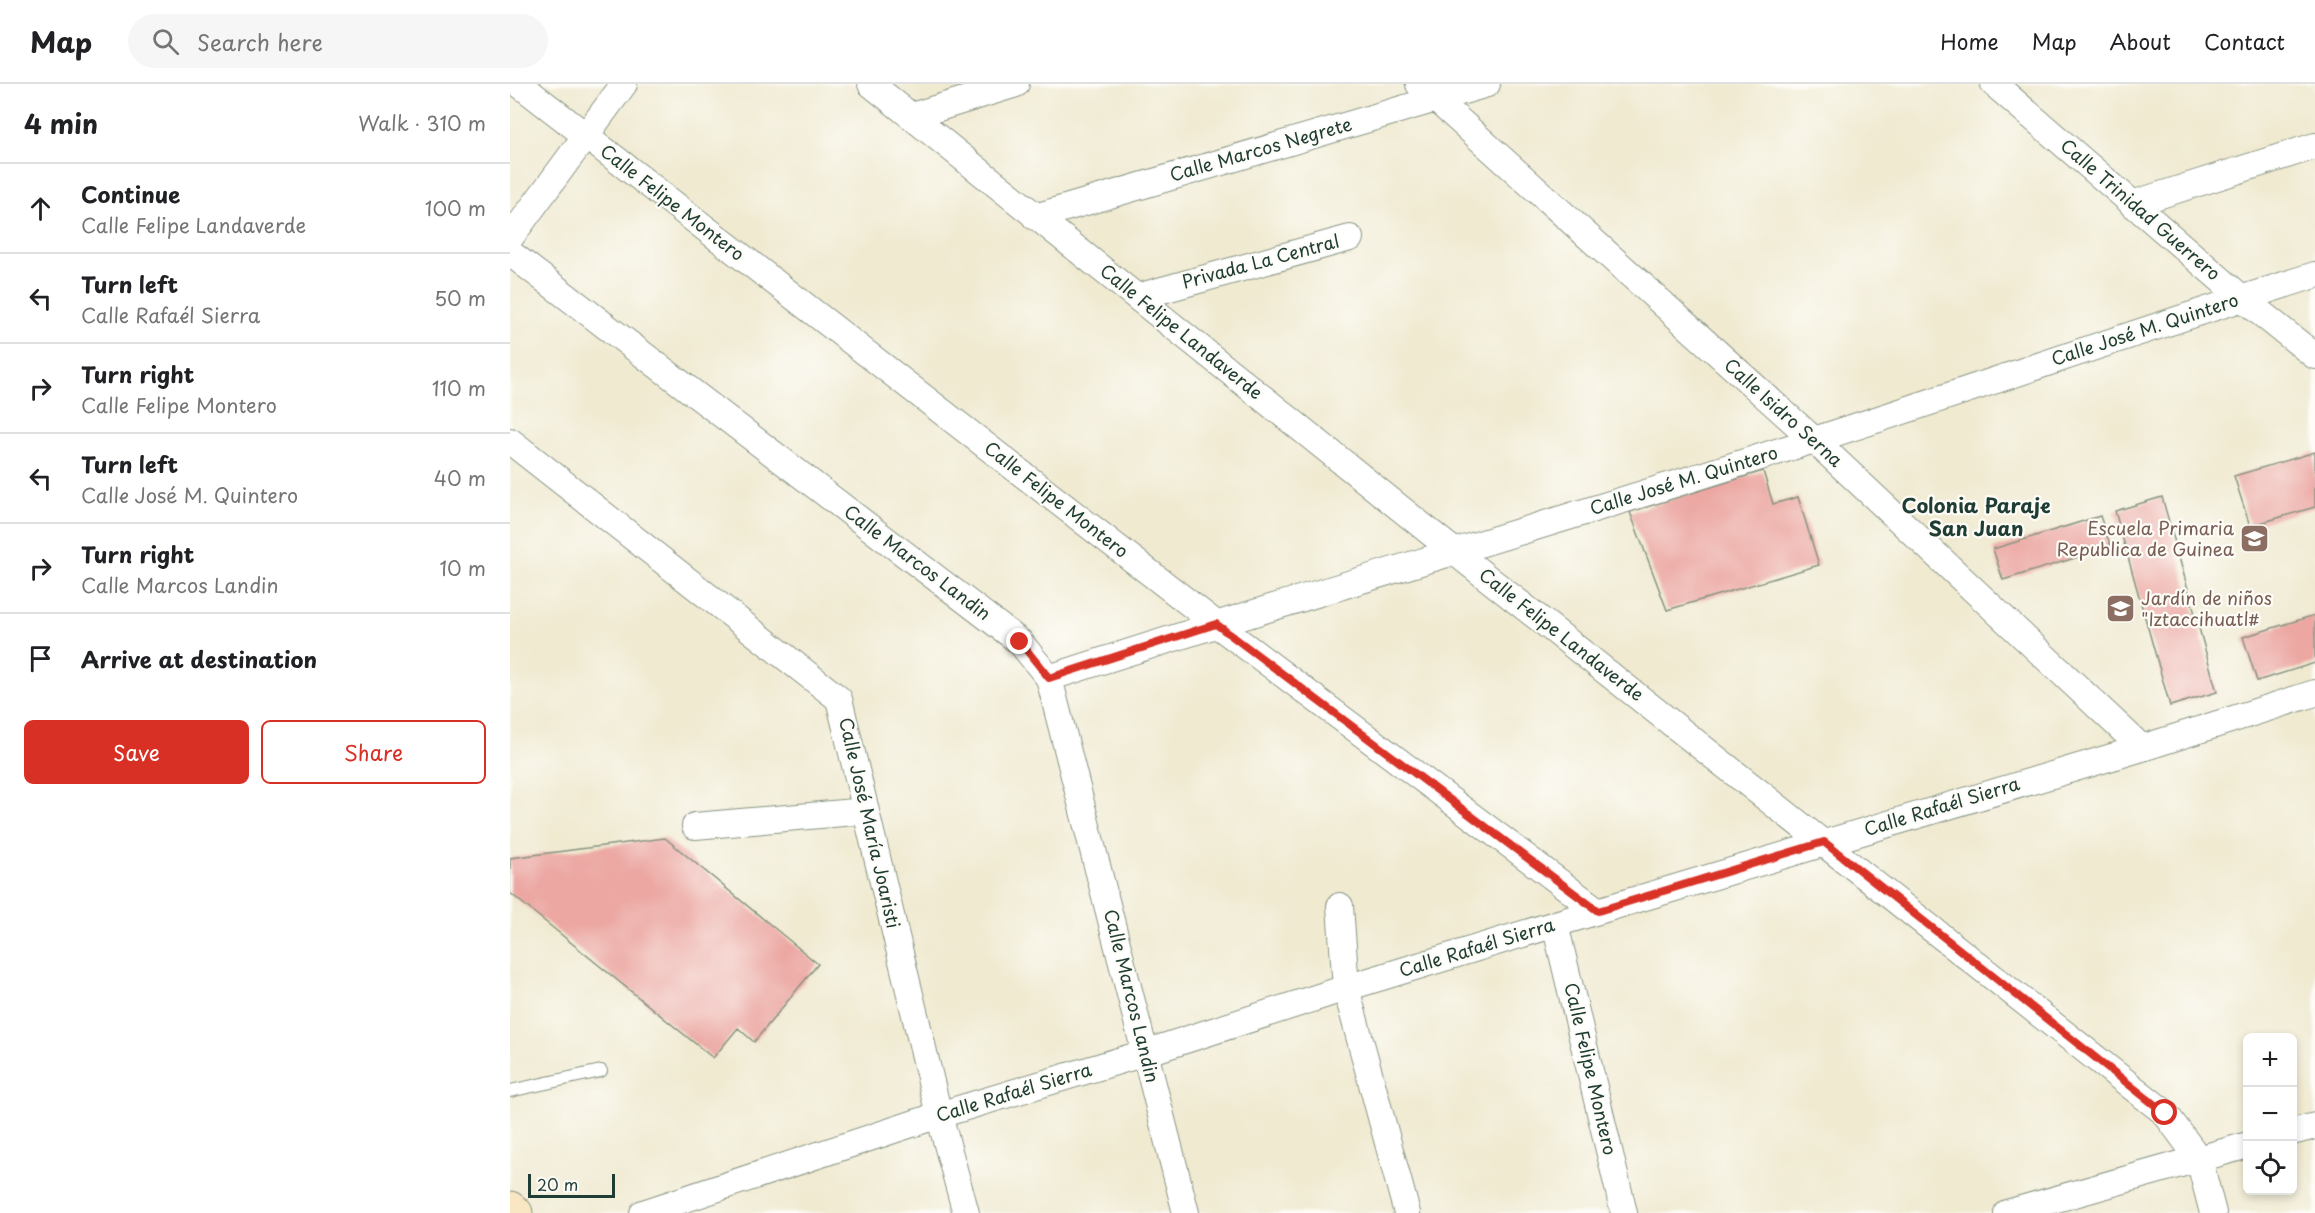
<!DOCTYPE html>
<meta charset="utf-8">
<style>
:root{--surface:#fff;--page:#f6f6f6;--text:#202124;--muted:#757577;--line:#e0e0e0;--accent:#d93025}
body{margin:0;font-family:"Playpen Sans",sans-serif;background:var(--page);color:var(--text)}
.controls{position:absolute;right:18px;bottom:18px;display:grid;overflow:hidden;border-radius:9px;box-shadow:0 3px 9px #0003}
.controls button{width:54px;height:54px;display:grid;place-items:center;padding:0;border:0;border-bottom:2px solid var(--line);background:var(--surface);color:var(--text);font:30px sans-serif}
.scale{position:absolute;left:18px;bottom:15px;width:87px;box-sizing:border-box;padding-left:6px;border:3px solid #1f3d34;border-top:0;font-size:16px;line-height:21px;white-space:nowrap;color:#1f3d34;-webkit-text-stroke:4px #fdfcf7;paint-order:stroke}
.stop{position:absolute;width:18px;height:18px;margin:-14px;border:4px solid #d93025;border-radius:50%;background:#fff}
.stop.end{background:#d93025;border-color:#fff;box-shadow:0 2px 6px #0008}
.list{margin:0;padding:0;list-style:none}
h2{display:flex;justify-content:space-between;align-items:center;height:78px;margin:0;padding:0 24px;font-size:26px}
h2 small{font-size:20px;font-weight:400;color:var(--muted)}
.list li{display:grid;grid-template-columns:39px 1fr auto;gap:18px;align-items:center;box-sizing:border-box;height:90px;padding:0 24px;border-top:2px solid var(--line)}
.list b{display:block;font-size:22px;white-space:nowrap}
.list p{margin:0;font-size:20px;white-space:nowrap;color:var(--muted)}
.list em{font-size:20px;font-style:normal;color:var(--muted)}
.actions{display:flex;gap:12px;padding:18px 24px}
.actions a{flex:1;padding:14px 0;border:2px solid var(--accent);border-radius:9px;text-align:center;font-size:21px;color:var(--accent)}
.actions .main{background:var(--accent);color:#fff}
.icon{flex:none;width:33px;height:33px;fill:none;stroke:currentColor;stroke-width:2;stroke-linecap:round;stroke-linejoin:round}
.map{position:relative;flex:none;width:1805px;height:1129px;overflow:hidden}
header{display:flex;align-items:center;gap:36px;box-sizing:border-box;height:84px;padding:0 30px;background:var(--surface);border-bottom:2px solid var(--line)}
header strong{font-size:28px}
nav{display:flex;gap:33px;margin-inline-start:auto;font-size:21px}
.search{width:420px;height:54px;background:var(--page);display:flex;align-items:center;gap:15px;box-sizing:border-box;padding:0 21px;border-radius:33px;color:var(--muted);font-size:22px}
main{display:flex}
aside{flex:1;background:var(--surface)}
.map>svg:first-child{display:block}
.building{fill:#eca7a3}
.lines{fill:none;stroke-linecap:round;stroke-linejoin:round}
.lane-casing{stroke:#889482;stroke-width:14}
.street-casing{stroke:#889482;stroke-width:28}
.secondary-casing{stroke:#889482;stroke-width:35}
.lane{stroke:#fff;stroke-width:12}
.street{stroke:#fff;stroke-width:26}
.secondary{stroke:#f9e7c3;stroke-width:33}
.route{stroke:#d93025;stroke-width:8}
.labels{text-anchor:middle;stroke-width:4.5;stroke-linejoin:round;paint-order:stroke}
.street-label{font-size:18px;fill:#1f3d34;stroke:#fdfcf7}
.education-label{font-size:18px;fill:#785e54;stroke:#fdfcf7;text-anchor:end}
.neighbourhood-label{font-size:20px;font-weight:bold;fill:#1f3d34;stroke:#fdfcf7}
</style>
<header>
<strong>Map</strong>
<div class="search"><svg class="icon" aria-label="search" viewBox="0 0 24 24"><circle cx="10" cy="10" r="6"/><path d="M15 15l6 6"/></svg>Search here</div>
<nav><a>Home</a><a>Map</a><a>About</a><a>Contact</a></nav>
</header>
<main>
<aside>
<h2>4 min<small>Walk · 310 m</small></h2>
<ul class="list">
<li><svg class="icon" aria-label="ahead" viewBox="0 0 24 24"><path d="M12 20V5M6 11l6-6 6 6"/></svg><div><b>Continue</b><p>Calle Felipe Landaverde</p></div><em>100 m</em></li>
<li><svg class="icon" aria-label="left" viewBox="0 0 24 24"><path d="M17 20v-9H6M10 6l-5 5 5 5"/></svg><div><b>Turn left</b><p>Calle Rafaél Sierra</p></div><em>50 m</em></li>
<li><svg class="icon" aria-label="right" viewBox="0 0 24 24"><path d="M7 20v-9h11M14 6l5 5-5 5"/></svg><div><b>Turn right</b><p>Calle Felipe Montero</p></div><em>110 m</em></li>
<li><svg class="icon" aria-label="left" viewBox="0 0 24 24"><path d="M17 20v-9H6M10 6l-5 5 5 5"/></svg><div><b>Turn left</b><p>Calle José M. Quintero</p></div><em>40 m</em></li>
<li><svg class="icon" aria-label="right" viewBox="0 0 24 24"><path d="M7 20v-9h11M14 6l5 5-5 5"/></svg><div><b>Turn right</b><p>Calle Marcos Landin</p></div><em>10 m</em></li>
<li><svg class="icon" aria-label="arrive" viewBox="0 0 24 24"><path d="M6 21V4h12l-3 4 3 4H6"/></svg><div><b>Arrive at destination</b></div></li>
</ul>
<div class="actions"><a class="main">Save</a><a>Share</a></div>
</aside>
<div class="map">
<svg width="1805" height="1129" viewBox="0 0 1805 1129">
<rect width="100%" height="100%" fill="#fdfcf7"/>
<filter id="ink" filterUnits="userSpaceOnUse"><feTurbulence type="fractalNoise" baseFrequency=".0167" numOctaves="2"/><feDisplacementMap in="SourceGraphic" scale="12" xChannelSelector="R" yChannelSelector="G"/><feConvolveMatrix kernelMatrix="1 2 1 2 8 2 1 2 1" color-interpolation-filters="sRGB"/></filter>
<filter id="wash" filterUnits="userSpaceOnUse"><feTurbulence type="fractalNoise" baseFrequency=".008" numOctaves="4" result="noise"/><feDisplacementMap in="SourceGraphic" scale="24" xChannelSelector="R" yChannelSelector="G"/><feGaussianBlur stdDeviation="1.35" result="paint"/><feColorMatrix in="noise" values="0 0 0 0 0 0 0 0 0 0 0 0 0 0 0 0 0 1.4 0 .05"/><feComposite in="paint" operator="in"/></filter>
<g filter="url(#wash)">
<rect width="100%" height="100%" fill="#f0ead1"/>
<g id="blocks">
<path class="building" d="M 1805,368 L 1805,423 L 1740,442 L 1724,392 Z
M 1253,387 L 1263,420 L 1288,413 L 1309,481 L 1157,526 L 1120,428 Z
M 1652,413 L 1707,608 L 1660,622 L 1605,427 Z
M 1590,432 L 1601,463 L 1493,496 L 1483,465 Z
M 1805,531 L 1805,579 L 1747,597 L 1733,553 Z
M 155,754 L 308,880 L 244,958 L 228,944 L 203,974 L 0,809 L 0,774 Z"/>
</g>
</g>
<g filter="url(#ink)">
<use href="#blocks" fill-opacity="0" stroke="#889482" stroke-width="1.5"/>
<g class="lines">
<defs>
<path id="lane" d="M 0,1007 L 91,987"/>
<path id="street" d="M 9,0 L 706,540 L 1088,827
M 361,0 L 946,469 L 1655,1029 L 1689,1075 L 1703,1129
M 909,0 L 1304,356 L 1632,664
M 1484,0 L 1732,214 L 1805,272
M 402,32 L 506,0
M 1622,120 L 1805,62
M 525,133 L 977,0
M 0,154 L 114,0
M 0,169 L 510,558 L 539,594 L 676,1129
M 627,213 L 840,154
M 0,357 L 329,615 L 429,1031 L 456,1129
M 539,594 C 793,511 1050,438 1304,356 C 1472,302 1637,244 1805,191
M 185,742 L 356,727
M 830,822 L 836,904 L 897,1129
M 1045,840 L 1114,1129
M 1782,1048 L 1805,1042
M 133,1129 L 429,1031 L 635,969 L 836,904 L 1088,827 L 1632,664 L 1805,609
M 1497,1129 L 1738,1061"/>
<path id="secondary" d="M 0,1124 L 6,1129"/>
</defs>
<use href="#lane" class="lane-casing"/>
<use href="#street" class="street-casing"/>
<use href="#secondary" class="secondary-casing"/>
<use href="#lane" class="lane"/>
<use href="#street" class="street"/>
<use href="#secondary" class="secondary"/>
</g>
</g>
<g class="lines" filter="url(#ink)">
<path class="route" d="M 510,558 L 539,594 L 706,540 L 1088,827 L 1314,758 L 1655,1029"/>
</g>
<defs>
<symbol id="school-square" viewBox="-11 -11 22 22"><rect x="-9" y="-9" width="18" height="18" rx="4" fill="#8d6e63" stroke="#fdfcf7"/><path d="M0-5L7-2L0 1L-7-2ZM-4 1L0 2.5L4 1V4Q0 6-4 4Z" fill="#fff"/></symbol>
</defs>
<g fill-rule="evenodd">
<use href="#school-square" x="1728" y="438" width="33" height="33"/>
<use href="#school-square" x="1594" y="508" width="33" height="33"/>
</g>
<g class="labels">
<g class="street-label">
<text transform="translate(751 66) rotate(-16)" y="6">Calle Marcos Negrete</text>
<text transform="translate(162 119) rotate(38)" y="6">Calle Felipe Montero</text>
<text transform="translate(1630 126) rotate(41)" y="6">Calle Trinidad Guerrero</text>
<text transform="translate(751 178) rotate(-15)" y="6">Privada La Central</text>
<text transform="translate(1635 246) rotate(-18)" y="6">Calle José M. Quintero</text>
<text transform="translate(671 248) rotate(39)" y="6">Calle Felipe Landaverde</text>
<text transform="translate(1273 329) rotate(42)" y="6">Calle Isidro Serna</text>
<text transform="translate(1174 397) rotate(-17)" y="6">Calle José M. Quintero</text>
<text transform="translate(546 416) rotate(38)" y="6">Calle Felipe Montero</text>
<text transform="translate(407 479) rotate(37)" y="6">Calle Marcos Landin</text>
<text transform="translate(1051 551) rotate(38)" y="6">Calle Felipe Landaverde</text>
<text transform="translate(1432 723) rotate(-17)" y="6">Calle Rafaél Sierra</text>
<text transform="translate(359 739) rotate(77)" y="6">Calle José María Joaristi</text>
<text transform="translate(967 864) rotate(-17)" y="6">Calle Rafaél Sierra</text>
<text transform="translate(621 912) rotate(76)" y="6">Calle Marcos Landin</text>
<text transform="translate(1080 985) rotate(77)" y="6">Calle Felipe Montero</text>
<text transform="translate(504 1009) rotate(-17)" y="6">Calle Rafaél Sierra</text>
</g>
<g class="education-label">
<text x="1724" y="451">Escuela Primaria<tspan x="1724" dy="21">Republica de Guinea</tspan></text>
<text x="1631" y="521" text-anchor="start">Jardín de niños<tspan x="1631" dy="21">"Iztaccihuatl#</tspan></text>
</g>
<g class="neighbourhood-label">
<text x="1466" y="429">Colonia Paraje<tspan x="1466" dy="23">San Juan</tspan></text>
</g>
</g>
</svg>
<div class="controls">
<button>+</button>
<button>−</button>
<button><svg class="icon" aria-label="locate" viewBox="0 0 24 24"><circle cx="12" cy="12" r="6"/><path d="M12 2v4M12 18v4M2 12h4M18 12h4"/></svg></button>
</div>
<div class="scale">20 m</div>
<div class="stop" style="left:1655px;top:1029px"></div>
<div class="stop end" style="left:510px;top:558px"></div>
</div>
</main>
